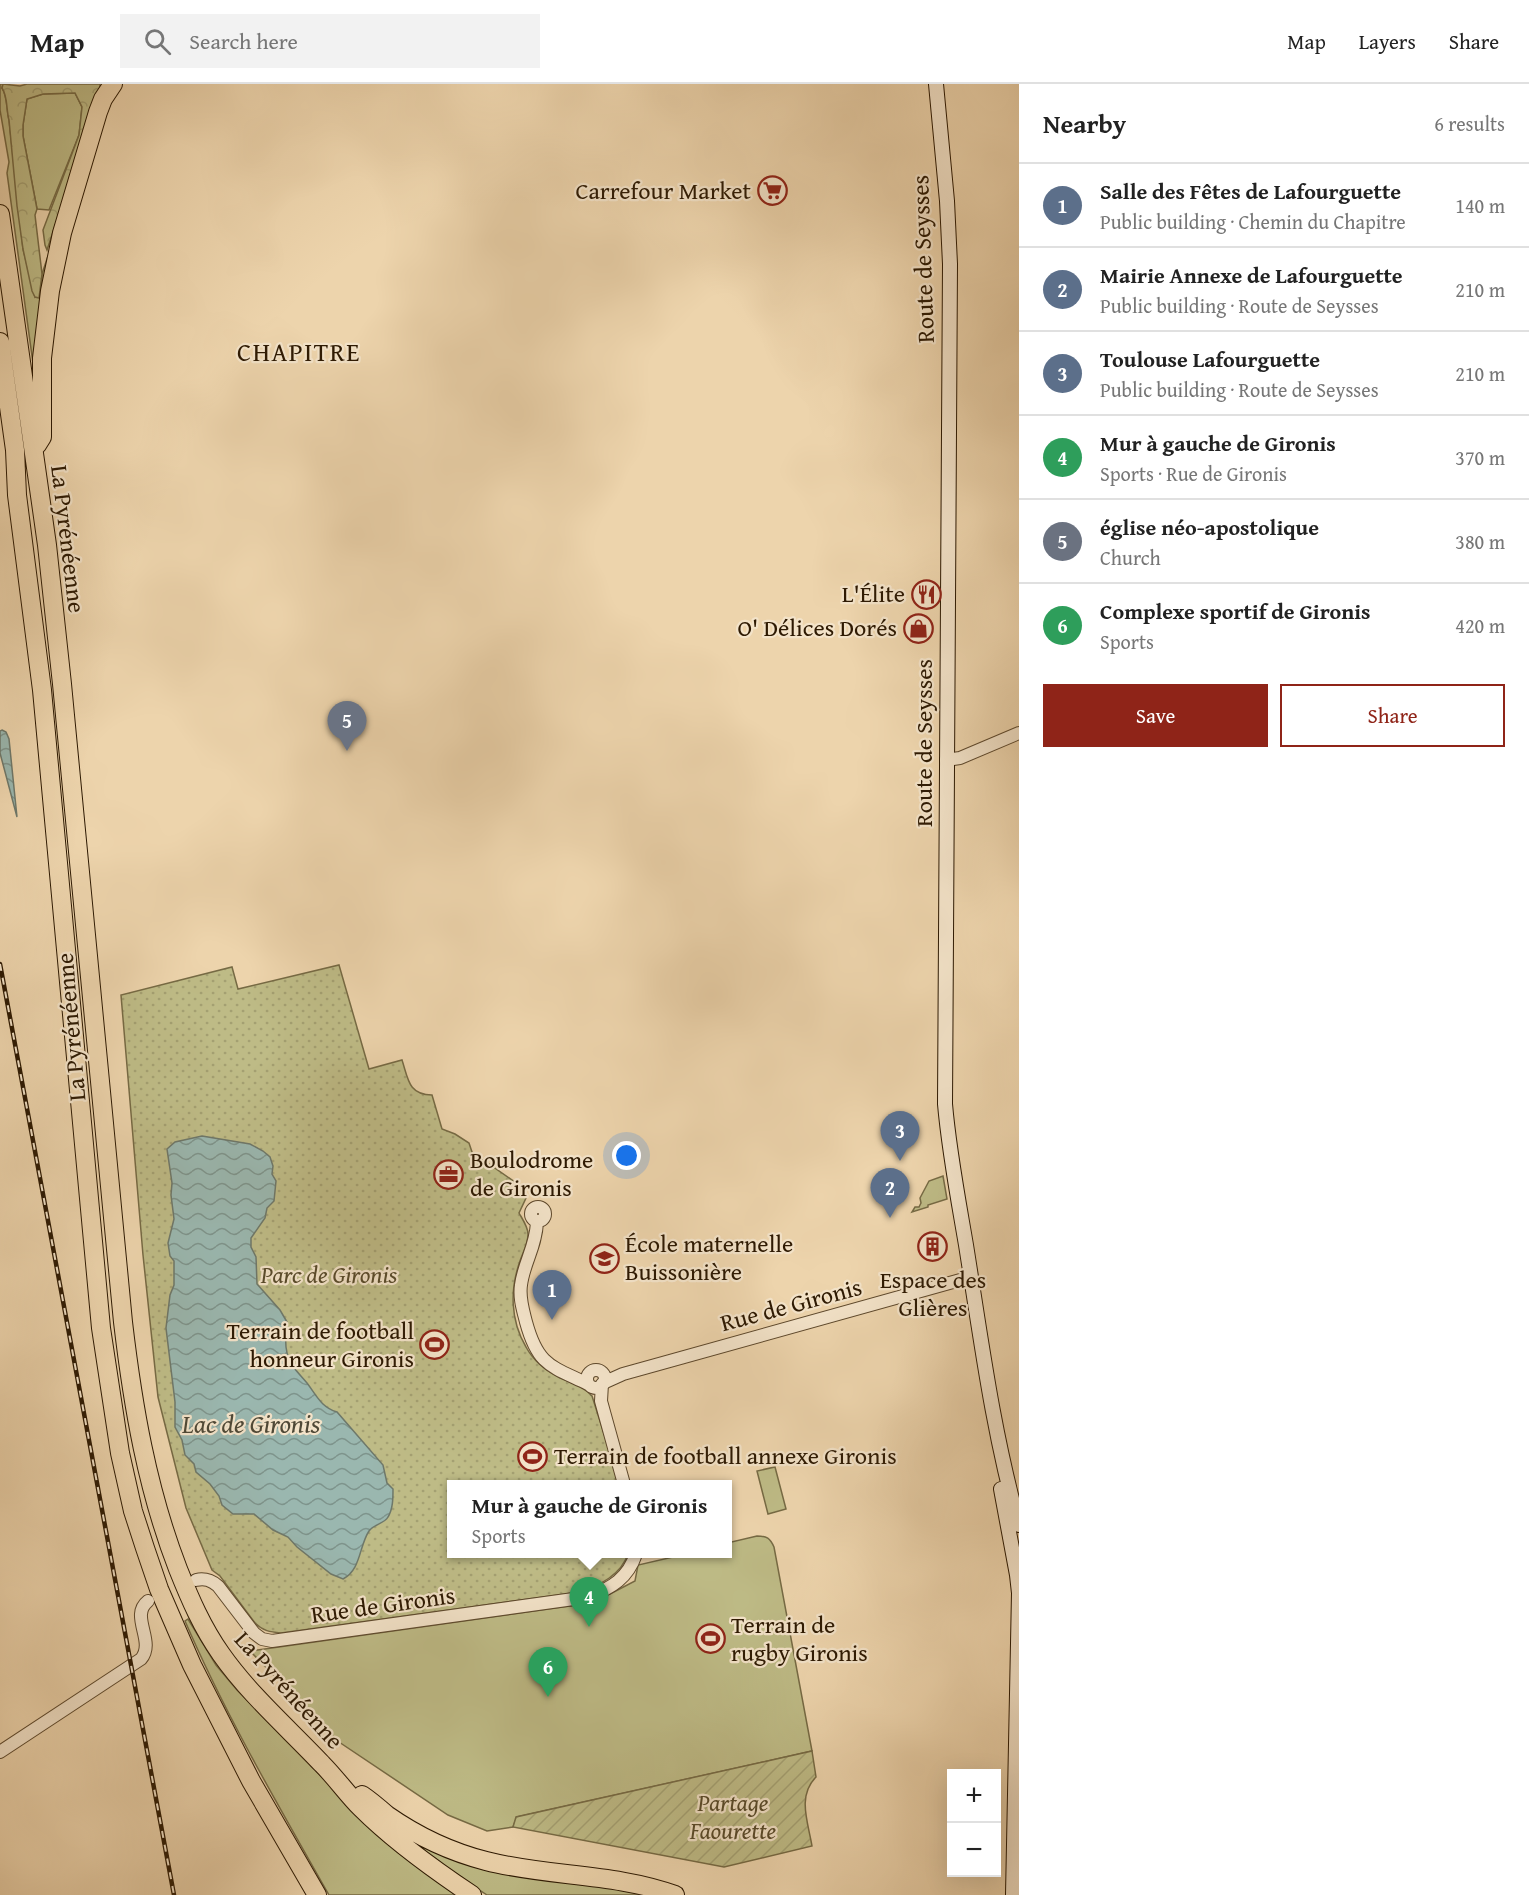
<!DOCTYPE html>
<meta charset="utf-8">
<style>
:root{--surface:#fff;--page:#f2f2f2;--text:#222;--muted:#767676;--line:#e0e0e0;--accent:#8f2418}
body{margin:0;font-family:"Gentium Book Plus",serif;background:var(--page);color:var(--text)}
.controls{position:absolute;right:18px;bottom:18px;display:grid;overflow:hidden;border-radius:0px;box-shadow:0 6px 24px #0002}
.controls button{width:54px;height:54px;display:grid;place-items:center;padding:0;border:0;border-bottom:2px solid var(--line);background:var(--surface);color:var(--text);font:30px sans-serif}
.you{position:absolute;left:627px;top:1072px;width:21px;height:21px;margin:-15px;border:4px solid #fff;border-radius:50%;background:#1a73e8;box-shadow:0 0 0 9px #1a73e833}
.badge{display:grid;place-items:center;width:39px;height:39px;border-radius:50%;background:var(--accent);color:#fff;font-size:20px;font-weight:700}
.pin{position:absolute;translate:-50% -50px;filter:drop-shadow(0 2px 3px #0008)}
.pin::after{content:'';position:absolute;top:32px;width:21px;height:18px;background:inherit;clip-path:polygon(0 0,100% 0,50% 100%)}
.popup{position:absolute;left:447px;top:1396px;width:285px;height:78px;box-sizing:border-box;display:grid;place-content:center;border-radius:0px;background:var(--surface);filter:drop-shadow(0 2px 4px #0005);font-size:20px;white-space:nowrap;color:var(--muted)}
.popup b{font-size:22px;color:var(--text)}
.popup::after{content:'';position:absolute;left:50%;top:100%;margin-left:-12px;border:12px solid transparent;border-top-color:var(--surface)}
.list{margin:0;padding:0;list-style:none}
h2{display:flex;justify-content:space-between;align-items:center;height:78px;margin:0;padding:0 24px;font-size:26px}
h2 small{font-size:20px;font-weight:400;color:var(--muted)}
.list li{display:grid;grid-template-columns:39px 1fr auto;gap:18px;align-items:center;box-sizing:border-box;height:84px;padding:0 24px;border-top:2px solid var(--line)}
.list b{display:block;font-size:22px;white-space:nowrap}
.list p{margin:0;font-size:20px;white-space:nowrap;color:var(--muted)}
.list em{font-size:20px;font-style:normal;color:var(--muted)}
.actions{display:flex;gap:12px;padding:18px 24px}
.actions a{flex:1;padding:14px 0;border:2px solid var(--accent);border-radius:0px;text-align:center;font-size:21px;color:var(--accent)}
.actions .main{background:var(--accent);color:#fff}
.icon{flex:none;width:33px;height:33px;fill:none;stroke:currentColor;stroke-width:2;stroke-linecap:round;stroke-linejoin:round}
.map{position:relative;flex:none;width:1019px;height:1811px;overflow:hidden}
header{display:flex;align-items:center;gap:36px;box-sizing:border-box;height:84px;padding:0 30px;background:var(--surface);border-bottom:2px solid var(--line)}
header strong{font-size:28px}
nav{display:flex;gap:33px;margin-inline-start:auto;font-size:21px}
.search{width:420px;height:54px;background:var(--page);display:flex;align-items:center;gap:15px;box-sizing:border-box;padding:0 21px;border-radius:0px;color:var(--muted);font-size:22px}
main{display:flex}
aside{flex:1;background:var(--surface)}
.map>svg:first-child{display:block}
.grass{fill:#bebb86;stroke:#766a44;stroke-width:1.5}
.forest{fill:url(#forest-crowns);stroke:#766a44;stroke-width:1.5}
.park{fill:url(#park-dots);stroke:#766a44;stroke-width:1.5}
.garden{fill:url(#garden-furrows);stroke:#766a44;stroke-width:1.5}
.water{fill:url(#water-waves);stroke:#6e786a;stroke-width:1.5}
.lines{fill:none;stroke-linecap:round;stroke-linejoin:round}
.tertiary-casing{stroke:#5d482c;stroke-width:14}
.secondary-casing{stroke:#2d1902;stroke-width:16}
.motorway-casing{stroke:#2d1902;stroke-width:20}
.tertiary{stroke:#f3e3c9;stroke-width:12}
.secondary{stroke:#f3e3c9;stroke-width:14}
.motorway{stroke:#edd4ac;stroke-width:18}
.rail-casing{stroke:#2d1902;stroke-width:4.5}
.rail{stroke:#f3e3c9;stroke-width:2;stroke-dasharray:7;stroke-linecap:butt}
.labels{text-anchor:middle;stroke-width:4.5;stroke-linejoin:round;paint-order:stroke}
.poi-label{font-size:24px;fill:#2d1902;stroke:#f3e3c9;text-anchor:end}
.street-label{font-size:24px;fill:#2d1902;stroke:#f3e3c9}
.park-label{font-size:24px;font-style:italic;fill:#584a2a;stroke:#f3e3c9}
.neighbourhood-label{font-size:26px;letter-spacing:1.5px;fill:#2d1902;stroke:#f3e3c9}
.water-label{font-size:26px;font-style:italic;fill:#4e4836;stroke:#f3e3c9}
</style>
<header>
<strong>Map</strong>
<div class="search"><svg class="icon" aria-label="search" viewBox="0 0 24 24"><circle cx="10" cy="10" r="6"/><path d="M15 15l6 6"/></svg>Search here</div>
<nav><a>Map</a><a>Layers</a><a>Share</a></nav>
</header>
<main>
<div class="map">
<svg width="1019" height="1811" viewBox="0 0 1019 1811">
<defs>
<pattern id="forest-crowns" width="20" height="18" patternUnits="userSpaceOnUse" patternTransform="scale(1.5)"><rect width="20" height="18" fill="#bebb86"/><path d="M2 6a3 3 0 1 1 6 0M12 15a3 3 0 1 1 6 0" fill="none" stroke="#a4a072"/></pattern>
<pattern id="park-dots" width="8" height="8" patternUnits="userSpaceOnUse" patternTransform="scale(1.5)"><rect width="8" height="8" fill="#bebb86"/><path d="M2 2h.1M6 6h.1" fill="none" stroke="#a4a072" stroke-width="1.8" stroke-linecap="round"/></pattern>
<pattern id="garden-furrows" width="10" height="10" patternUnits="userSpaceOnUse" patternTransform="scale(1.5)"><rect width="10" height="10" fill="#bebb86"/><path d="M-1 1l2-2M0 10L10 0M9 11l2-2" fill="none" stroke="#a4a072"/></pattern>
<pattern id="water-waves" width="16" height="10" patternUnits="userSpaceOnUse" patternTransform="scale(1.5)"><rect width="16" height="10" fill="#9ab7af"/><path d="M0 5q4-4 8 0t8 0" fill="none" stroke="#7e948c"/></pattern>
</defs>
<rect width="100%" height="100%" fill="#edd4ac"/>
<filter id="stains"><feTurbulence type="fractalNoise" baseFrequency=".00333" numOctaves="4"/><feColorMatrix values="0 0 0 0 .2 0 0 0 0 .09 0 0 0 0 .02 0 0 0 .5 -.17"/></filter>
<radialGradient id="worn" r=".72"><stop offset=".6" stop-color="#630" stop-opacity="0"/><stop offset="1" stop-color="#630" stop-opacity=".3"/></radialGradient>
<path class="grass" d="M 0,0 L 3,0 L 2,4 C 8,13 6,25 9,36 L 23,165 L 35,213 L 41,207 L 42,190 L 48,172 L 35,294 L 7,89 L 9,78 L 0,26 Z
M 75,9 L 82,23 L 79,51 L 49,126 L 37,125 L 23,52 L 23,41 L 27,15 L 43,10 Z
M 943,1092 L 947,1115 L 928,1121 L 928,1123 L 912,1128 L 915,1123 L 919,1123 L 921,1119 L 920,1114 L 929,1097 Z
M 775,1383 L 786,1425 L 768,1430 L 757,1387 Z
M 757,1452 C 767,1452 770,1454 774,1463 L 812,1667 L 517,1733 L 513,1743 L 487,1747 L 448,1731 L 339,1658 L 250,1567 L 584,1520 L 610,1510 L 635,1497 L 638,1481 L 686,1470 L 727,1470 L 727,1459 Z
M 188,1535 L 216,1581 L 237,1606 L 350,1722 L 461,1811 L 329,1811 C 278,1721 226,1632 185,1537 Z
M 407,1754 L 653,1811 L 487,1811 L 430,1773 Z"/>
<path class="forest" d="M 3,0 L 20,2 L 27,0 L 100,0 L 100,5 L 47,166 L 45,161 L 43,146 L 79,51 L 82,23 L 75,9 L 43,10 L 27,15 L 23,41 L 23,52 L 37,125 L 35,131 L 42,190 L 39,214 L 35,213 L 32,207 L 23,165 L 17,122 L 9,36 C 6,25 8,13 2,4 Z"/>
<path class="park" d="M 339,881 L 369,985 L 402,976 C 408,994 408,1011 432,1011 L 442,1045 L 455,1050 L 469,1059 L 472,1068 L 522,1103 L 527,1112 L 519,1129 C 523,1136 528,1143 528,1150 C 528,1160 523,1168 520,1177 C 510,1205 510,1236 526,1263 C 533,1276 546,1287 560,1294 C 572,1299 583,1302 592,1312 L 620,1400 L 451,1400 L 451,1470 L 628,1470 C 621,1491 600,1501 580,1508 L 281,1549 C 270,1548 263,1547 255,1539 L 220,1492 L 212,1486 L 186,1424 L 158,1313 L 143,1171 L 121,911 L 232,883 L 238,905 Z"/>
<path class="garden" d="M 812,1667 L 816,1693 C 797,1712 808,1738 812,1762 L 724,1783 L 513,1743 L 516,1733 Z"/>
<path class="water" d="M 2,646 L 6,648 L 9,655 L 17,733 L 0,669 L 0,647 Z
M 202,1052 L 250,1060 L 263,1067 L 270,1073 L 273,1082 L 272,1090 L 276,1097 L 274,1117 L 267,1124 L 265,1134 L 251,1154 L 251,1163 L 256,1173 L 257,1200 L 280,1226 L 287,1238 C 285,1251 284,1269 292,1281 C 296,1287 302,1293 307,1299 C 317,1312 321,1323 337,1328 L 383,1381 L 387,1399 L 393,1405 C 393,1414 393,1425 388,1433 C 384,1440 374,1440 369,1447 C 359,1462 361,1486 343,1495 L 331,1490 L 297,1463 L 288,1453 L 273,1446 L 254,1430 L 233,1430 L 222,1421 L 219,1412 L 210,1400 L 196,1388 L 194,1380 L 185,1371 L 182,1356 L 175,1343 L 175,1318 L 166,1244 L 170,1211 L 174,1201 L 174,1177 L 170,1172 L 168,1159 L 174,1135 L 171,1111 L 172,1099 L 167,1065 L 175,1058 Z"/>
<g class="lines">
<defs>
<path id="tertiary" d="M 946,676 L 960,674 L 1019,649
M531 1130a7 7 0 1 1 14 0a7 7 0 1 1-14 0Z
M 537,1138 C 536,1163 524,1178 521,1201 C 519,1214 523,1226 526,1238 C 538,1282 551,1282 588,1300
M587 1295a9 9 0 1 1 18 0a9 9 0 1 1-18 0Z
M 603,1299 L 623,1290 L 659,1280 L 971,1193
M 602,1300 L 601,1317 L 624,1400
M 196,1496 C 205,1494 211,1496 218,1502 L 254,1549 L 262,1555 L 272,1557 L 588,1513 C 612,1504 628,1494 636,1470
M 0,1668 L 141,1575 C 156,1557 129,1532 148,1517"/>
<path id="secondary" d="M 936,0 L 947,117 L 950,180 L 945,1020 C 949,1067 958,1114 966,1161 C 981,1255 993,1349 1019,1441
M 1001,1405 L 1017,1491 L 1019,1509 L 1013,1811"/>
<path id="motorway" d="M 0,130 L 47,461 L 62,600 L 123,1238 C 133,1323 147,1405 178,1485 C 190,1515 202,1543 221,1570 C 249,1610 288,1644 322,1680 C 336,1694 347,1710 361,1724 C 394,1757 433,1785 472,1811
M 0,258 L 15,366 L 17,411 L 42,606 L 101,1244 L 120,1369 L 133,1427 L 145,1464 L 159,1505 L 192,1581 L 251,1697 L 317,1811
M 37,361 L 42,353 L 42,274 L 50,207 L 62,149 L 98,28 L 103,15 L 113,0
M 362,1711 C 371,1717 379,1724 387,1731 C 417,1752 451,1768 486,1777 C 548,1793 615,1789 675,1811"/>
</defs>
<use href="#tertiary" class="tertiary-casing"/>
<use href="#secondary" class="secondary-casing"/>
<use href="#motorway" class="motorway-casing"/>
<use href="#tertiary" class="tertiary"/>
<use href="#secondary" class="secondary"/>
<use href="#motorway" class="motorway"/>
<defs>
<path id="rail" d="M 0,880 L 174,1811"/>
</defs>
<use href="#rail" class="rail-casing"/>
<use href="#rail" class="rail"/>
</g>
<defs>
<symbol id="supermarket-ring" viewBox="-11 -11 22 22"><circle r="9.5" fill="#f3e3c9" stroke="#8f2418" stroke-width="1.5"/><path d="M-6-5.5h2.5l.6 2H6L4.5 2H-2.5L-4.4-4H-6ZM-1.5 3.2a1.3 1.3 0 1 0 .1 0ZM3 3.2a1.3 1.3 0 1 0 .1 0Z" fill="#8f2418"/></symbol>
<symbol id="restaurant-ring" viewBox="-11 -11 22 22"><circle r="9.5" fill="#f3e3c9" stroke="#8f2418" stroke-width="1.5"/><path d="M-5-6h1v4h1v-4h1v4h1v-4h1v5L-1.5 .5V6h-2V.5L-5-1ZM5-6V6H3V1.5H1.5Q1.5-4 5-6Z" fill="#8f2418"/></symbol>
<symbol id="shop-ring" viewBox="-11 -11 22 22"><circle r="9.5" fill="#f3e3c9" stroke="#8f2418" stroke-width="1.5"/><path d="M-5-2.5h2.3a2.7 3.5 0 0 1 5.4 0H5L5.5 6h-11ZM-1.5-2.5h3a1.5 2.3 0 0 0-3 0Z" fill="#8f2418"/></symbol>
<symbol id="office-ring" viewBox="-11 -11 22 22"><circle r="9.5" fill="#f3e3c9" stroke="#8f2418" stroke-width="1.5"/><path d="M-6-3h4V-5.5h4V-3h4V5H-6ZM-1-4.5V-3h2v-1.5ZM-6 0V1H6V0Z" fill="#8f2418"/></symbol>
<symbol id="building-ring" viewBox="-11 -11 22 22"><circle r="9.5" fill="#f3e3c9" stroke="#8f2418" stroke-width="1.5"/><path d="M-4-6H4V6H1V3H-1V6H-4ZM-2.5-4.3h1.7v1.8h-1.7ZM.8-4.3h1.7v1.8H.8ZM-2.5-1h1.7V.8h-1.7ZM.8-1h1.7V.8H.8Z" fill="#8f2418"/></symbol>
<symbol id="school-ring" viewBox="-11 -11 22 22"><circle r="9.5" fill="#f3e3c9" stroke="#8f2418" stroke-width="1.5"/><path d="M0-5L7-2L0 1L-7-2ZM-4 1L0 2.5L4 1V4Q0 6-4 4Z" fill="#8f2418"/></symbol>
<symbol id="stadium-ring" viewBox="-11 -11 22 22"><circle r="9.5" fill="#f3e3c9" stroke="#8f2418" stroke-width="1.5"/><path d="M0-5a6.5 5 0 1 0 0 10a6.5 5 0 1 0 0-10ZM-3.5-1.8h7v3.6h-7Z" fill="#8f2418"/></symbol>
</defs>
<g fill-rule="evenodd">
<use href="#supermarket-ring" x="756" y="90" width="33" height="33"/>
<use href="#restaurant-ring" x="910" y="494" width="33" height="33"/>
<use href="#shop-ring" x="902" y="528" width="33" height="33"/>
<use href="#office-ring" x="432" y="1074" width="33" height="33"/>
<use href="#building-ring" x="916" y="1146" width="33" height="33"/>
<use href="#school-ring" x="588" y="1158" width="33" height="33"/>
<use href="#stadium-ring" x="418" y="1244" width="33" height="33"/>
<use href="#stadium-ring" x="516" y="1356" width="33" height="33"/>
<use href="#stadium-ring" x="694" y="1538" width="33" height="33"/>
</g>
<g class="labels">
<g class="poi-label">
<text x="751" y="115">Carrefour Market</text>
<text x="905" y="518">L'Élite</text>
<text x="897" y="552">O' Délices Dorés</text>
<text x="470" y="1084" text-anchor="start">Boulodrome<tspan x="470" dy="28">de Gironis</tspan></text>
<text x="625" y="1168" text-anchor="start">École maternelle<tspan x="625" dy="28">Buissonière</tspan></text>
<text x="933" y="1204" text-anchor="middle">Espace des<tspan x="933" dy="28">Glières</tspan></text>
<text x="414" y="1255">Terrain de football<tspan x="414" dy="28">honneur Gironis</tspan></text>
<text x="554" y="1380" text-anchor="start">Terrain de football annexe Gironis</text>
<text x="731" y="1549" text-anchor="start">Terrain de<tspan x="731" dy="28">rugby Gironis</tspan></text>
</g>
<g class="street-label">
<text transform="translate(923 175) rotate(-92)" y="8">Route de Seysses</text>
<text transform="translate(68 455) rotate(83)" y="8">La Pyrénéenne</text>
<text transform="translate(924 659) rotate(-90)" y="8">Route de Seysses</text>
<text transform="translate(71 943) rotate(-95)" y="8">La Pyrénéenne</text>
<text transform="translate(791 1221) rotate(-15)" y="8">Rue de Gironis</text>
<text transform="translate(383 1521) rotate(-8)" y="8">Rue de Gironis</text>
<text transform="translate(289 1606) rotate(48)" y="8">La Pyrénéenne</text>
</g>
<g class="park-label">
<text x="329" y="1199">Parc de Gironis</text>
<text x="733" y="1727">Partage<tspan x="733" dy="28">Faourette</tspan></text>
</g>
<g class="neighbourhood-label">
<text x="299" y="277">CHAPITRE</text>
</g>
<g class="water-label">
<text x="251" y="1349">Lac de Gironis</text>
</g>
</g>
<rect width="100%" height="100%" filter="url(#stains)"/>
<rect width="100%" height="100%" fill="url(#worn)"/>
</svg>
<div class="controls">
<button>+</button>
<button>−</button>
</div>
<div class="you"></div>
<div class="pin badge" style="left:552px;top:1236px;background:#5c6f8a">1</div>
<div class="pin badge" style="left:890px;top:1134px;background:#5c6f8a">2</div>
<div class="pin badge" style="left:900px;top:1077px;background:#5c6f8a">3</div>
<div class="pin badge" style="left:589px;top:1543px;background:#2e9e5b">4</div>
<div class="popup"><b>Mur à gauche de Gironis</b>Sports</div>
<div class="pin badge" style="left:347px;top:667px;background:#6b7280">5</div>
<div class="pin badge" style="left:548px;top:1613px;background:#2e9e5b">6</div>
</div>
<aside>
<h2>Nearby<small>6 results</small></h2>
<ul class="list">
<li><span class="badge" style="background:#5c6f8a">1</span><div><b>Salle des Fêtes de Lafourguette</b><p>Public building · Chemin du Chapitre</p></div><em>140 m</em></li>
<li><span class="badge" style="background:#5c6f8a">2</span><div><b>Mairie Annexe de Lafourguette</b><p>Public building · Route de Seysses</p></div><em>210 m</em></li>
<li><span class="badge" style="background:#5c6f8a">3</span><div><b>Toulouse Lafourguette</b><p>Public building · Route de Seysses</p></div><em>210 m</em></li>
<li><span class="badge" style="background:#2e9e5b">4</span><div><b>Mur à gauche de Gironis</b><p>Sports · Rue de Gironis</p></div><em>370 m</em></li>
<li><span class="badge" style="background:#6b7280">5</span><div><b>église néo-apostolique</b><p>Church</p></div><em>380 m</em></li>
<li><span class="badge" style="background:#2e9e5b">6</span><div><b>Complexe sportif de Gironis</b><p>Sports</p></div><em>420 m</em></li>
</ul>
<div class="actions"><a class="main">Save</a><a>Share</a></div>
</aside>
</main>
